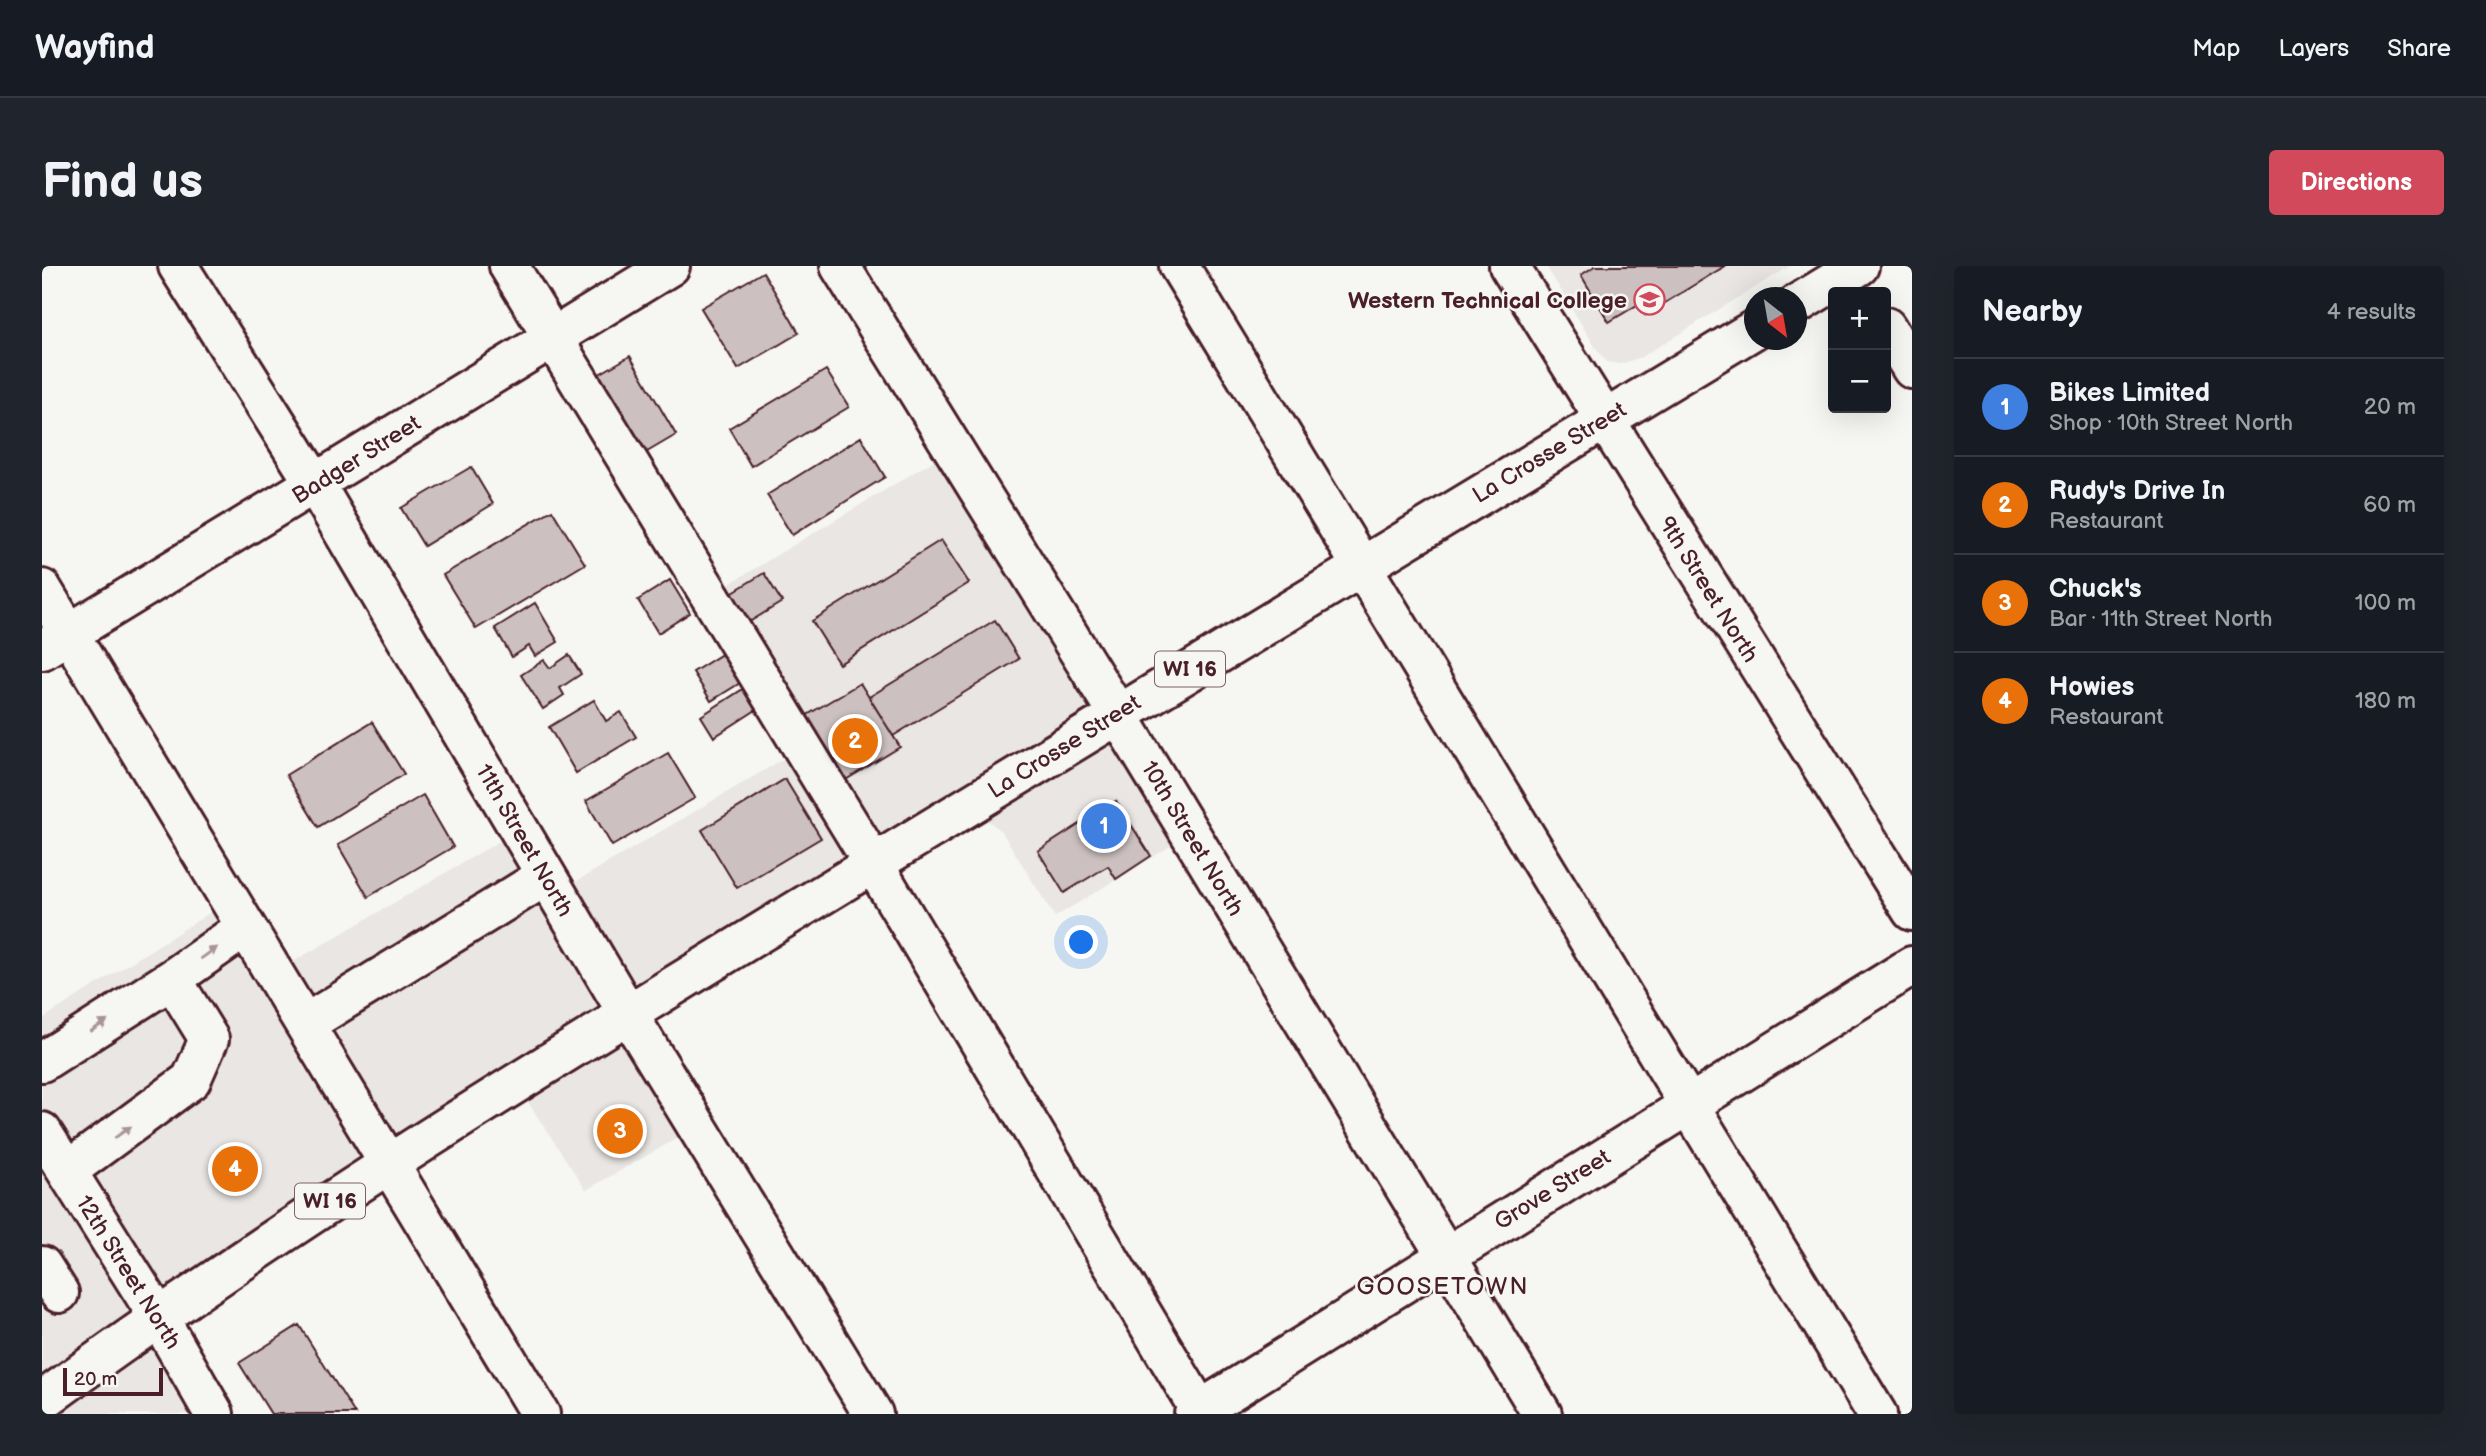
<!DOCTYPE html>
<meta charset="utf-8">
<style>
:root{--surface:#171b24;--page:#20242c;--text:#f1f3f6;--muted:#9ea1a6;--line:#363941;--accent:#d1495b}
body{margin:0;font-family:"Balsamiq Sans",sans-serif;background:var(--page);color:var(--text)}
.controls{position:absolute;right:21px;top:21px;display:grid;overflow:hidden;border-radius:7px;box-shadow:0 7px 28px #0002}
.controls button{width:63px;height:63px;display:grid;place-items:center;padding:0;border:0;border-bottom:2px solid var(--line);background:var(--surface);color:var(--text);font:35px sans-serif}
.compass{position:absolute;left:1702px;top:21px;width:63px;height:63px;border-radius:50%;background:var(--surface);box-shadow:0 7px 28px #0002;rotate:149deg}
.scale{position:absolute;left:21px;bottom:18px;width:100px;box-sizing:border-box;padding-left:7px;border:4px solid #4a1f2b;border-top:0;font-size:19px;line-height:24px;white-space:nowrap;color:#4a1f2b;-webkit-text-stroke:5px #f6f6f2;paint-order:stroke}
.you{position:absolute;left:1040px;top:677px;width:24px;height:24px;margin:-18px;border:5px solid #fff;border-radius:50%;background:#1a73e8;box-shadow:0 0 0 10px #1a73e833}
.badge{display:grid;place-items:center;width:46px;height:46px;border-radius:50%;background:var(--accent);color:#fff;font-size:23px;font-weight:700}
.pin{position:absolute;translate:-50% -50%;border:4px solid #fff;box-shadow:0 2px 7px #0006}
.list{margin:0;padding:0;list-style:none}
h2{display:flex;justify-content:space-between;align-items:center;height:91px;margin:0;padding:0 28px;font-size:30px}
h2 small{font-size:23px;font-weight:400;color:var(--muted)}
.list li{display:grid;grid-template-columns:46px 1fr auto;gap:21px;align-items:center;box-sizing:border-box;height:98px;padding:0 28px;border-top:2px solid var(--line)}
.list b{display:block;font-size:26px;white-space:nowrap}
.list p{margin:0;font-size:23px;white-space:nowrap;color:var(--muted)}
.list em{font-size:23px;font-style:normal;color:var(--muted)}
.map{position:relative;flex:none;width:1870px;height:1148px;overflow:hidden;border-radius:7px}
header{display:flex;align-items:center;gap:42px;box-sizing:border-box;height:98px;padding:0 35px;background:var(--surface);border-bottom:2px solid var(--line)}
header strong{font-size:33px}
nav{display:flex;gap:38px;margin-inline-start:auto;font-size:24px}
.intro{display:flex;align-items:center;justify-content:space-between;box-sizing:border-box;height:168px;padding:0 42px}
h1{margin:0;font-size:49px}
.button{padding:18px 32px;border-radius:7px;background:var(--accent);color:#fff;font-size:24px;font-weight:700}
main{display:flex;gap:42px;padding:0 42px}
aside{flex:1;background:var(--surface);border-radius:7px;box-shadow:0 7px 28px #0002}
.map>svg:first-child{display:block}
.built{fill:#e9e6e3}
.building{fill:#ccc1c0;stroke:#4a1f2b;stroke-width:2}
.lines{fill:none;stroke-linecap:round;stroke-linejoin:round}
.minor-casing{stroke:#4a1f2b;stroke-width:44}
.major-casing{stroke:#4a1f2b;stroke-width:44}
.minor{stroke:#f6f6f2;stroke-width:38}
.major{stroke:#f6f6f2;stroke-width:38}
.oneway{fill:#a99598}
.labels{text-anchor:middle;stroke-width:5;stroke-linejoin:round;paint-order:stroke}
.shield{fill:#f6f6f2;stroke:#7e6067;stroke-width:2}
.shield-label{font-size:21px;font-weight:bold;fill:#4a1f2b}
.poi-label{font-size:23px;font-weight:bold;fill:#4a1f2b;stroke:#f6f6f2;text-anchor:end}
.street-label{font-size:23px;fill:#4a1f2b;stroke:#f6f6f2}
.neighbourhood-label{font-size:24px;letter-spacing:2px;fill:#4a1f2b;stroke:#f6f6f2}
</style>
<header>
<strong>Wayfind</strong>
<nav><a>Map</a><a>Layers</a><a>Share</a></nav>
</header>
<div class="intro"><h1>Find us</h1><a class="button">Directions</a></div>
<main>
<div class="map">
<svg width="1870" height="1148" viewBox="0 0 1870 1148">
<rect width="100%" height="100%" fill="#f6f6f2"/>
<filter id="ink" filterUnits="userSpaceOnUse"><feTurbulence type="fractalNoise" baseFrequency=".0143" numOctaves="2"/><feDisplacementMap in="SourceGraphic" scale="14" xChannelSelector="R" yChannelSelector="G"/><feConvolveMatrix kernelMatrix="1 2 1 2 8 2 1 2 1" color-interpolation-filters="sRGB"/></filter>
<g filter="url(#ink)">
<path class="built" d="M 1504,0 L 1748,0 L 1599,91 L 1578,98 L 1565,96 L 1554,82 Z
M 911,183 L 1148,568 L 1013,651 L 960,566 L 927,539 L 586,748 L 655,861 L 544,924 L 474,818 L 117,1050 L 166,1148 L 0,1148 L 0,753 L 188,634 L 232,707 L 477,564 L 515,627 L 760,482 L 669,329 Z"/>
<path class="building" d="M 1553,0 L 1683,0 L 1603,49 L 1597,38 L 1567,56 L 1539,9 Z
M 721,6 L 757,67 L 696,103 L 659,42 Z
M 588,90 L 634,169 L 600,189 L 554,110 Z
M 784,104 L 807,141 L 709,200 L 687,162 Z
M 819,171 L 843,211 L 750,269 L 725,229 Z
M 429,201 L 451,238 L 382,280 L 359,242 Z
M 510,244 L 543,298 L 434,363 L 401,309 Z
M 899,274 L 927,317 L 797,398 L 770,355 Z
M 722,307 L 740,336 L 704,358 L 686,329 Z
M 628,314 L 648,347 L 616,367 L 596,334 Z
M 493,337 L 516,376 L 493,390 L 487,380 L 470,391 L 453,362 Z
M 953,354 L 977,393 L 851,470 L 827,431 Z
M 680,388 L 698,417 L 669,435 L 651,406 Z
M 527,389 L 539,408 L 518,422 L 522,429 L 501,443 L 479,409 L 502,394 L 508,402 Z
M 818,417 L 858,481 L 797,518 L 757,454 Z
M 701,423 L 714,444 L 672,471 L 659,450 Z
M 552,434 L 564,455 L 579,446 L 594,471 L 534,507 L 507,461 Z
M 330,456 L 362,508 L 276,561 L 244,509 Z
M 626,487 L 653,532 L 570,580 L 544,535 Z
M 743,513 L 779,572 L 695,622 L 660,564 Z
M 381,529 L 411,581 L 326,631 L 296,579 Z
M 1074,535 L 1109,590 L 1074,613 L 1066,600 L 1022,627 L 996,585 Z
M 257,1059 L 313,1148 L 229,1148 L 197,1097 Z"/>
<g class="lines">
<defs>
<path id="minor" d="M 136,0 L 273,218 L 586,748 L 831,1148
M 467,0 L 831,597 L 1160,1148
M 798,0 L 1075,447 L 1500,1148
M 1137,0 L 1835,1148
M 1467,0 L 1870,645
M 1844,61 L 1870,103
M 0,323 L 498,1148
M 0,384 L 628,0
M 263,758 L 504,610
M 0,796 L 130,713 L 204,661
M 0,866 L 116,1050 L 172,1148
M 25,905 L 149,814 L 167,773 L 130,713
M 0,1000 L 17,1027
M 1152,1148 L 1870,700"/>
<path id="major" d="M 1755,38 L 1817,0
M 0,1135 C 243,957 500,800 757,643 C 1075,448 1394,256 1713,63"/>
</defs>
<use href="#minor" class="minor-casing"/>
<use href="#major" class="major-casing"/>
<use href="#minor" class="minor"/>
<use href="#major" class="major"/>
</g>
<defs><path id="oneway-solid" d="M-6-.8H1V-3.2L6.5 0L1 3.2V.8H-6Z" transform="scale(1.75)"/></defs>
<g class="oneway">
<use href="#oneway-solid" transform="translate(167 687) rotate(-35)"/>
<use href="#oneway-solid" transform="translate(57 760) rotate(-33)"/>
<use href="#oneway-solid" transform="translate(81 866) rotate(-35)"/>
</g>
</g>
<defs>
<symbol id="university-ring" viewBox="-11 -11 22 22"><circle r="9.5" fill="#f6f6f2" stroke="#d1495b" stroke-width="1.5"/><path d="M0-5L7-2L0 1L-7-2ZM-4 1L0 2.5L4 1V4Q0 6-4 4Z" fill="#d1495b"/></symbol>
</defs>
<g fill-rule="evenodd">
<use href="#university-ring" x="1590" y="16" width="35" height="35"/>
</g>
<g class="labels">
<g class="shield">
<rect x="1113" y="385.5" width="70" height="35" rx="5"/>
<rect x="253" y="917.5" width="70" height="35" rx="5"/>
</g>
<g class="shield-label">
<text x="1148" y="410">WI 16</text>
<text x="288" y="942">WI 16</text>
</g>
<g class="poi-label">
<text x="1585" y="42">Western Technical College</text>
</g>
<g class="street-label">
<text transform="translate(1507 186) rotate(-31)" y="8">La Crosse Street</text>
<text transform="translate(314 193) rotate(-32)" y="8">Badger Street</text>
<text transform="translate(1667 323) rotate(58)" y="8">9th Street North</text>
<text transform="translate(1022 480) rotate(-32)" y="8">La Crosse Street</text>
<text transform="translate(1151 572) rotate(59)" y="8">10th Street North</text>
<text transform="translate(483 574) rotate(60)" y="8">11th Street North</text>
<text transform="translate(1510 923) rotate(-32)" y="8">Grove Street</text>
<text transform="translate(87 1006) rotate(58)" y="8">12th Street North</text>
</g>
<g class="neighbourhood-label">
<text x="1401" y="1028">GOOSETOWN</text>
</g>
</g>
</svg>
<div class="controls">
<button>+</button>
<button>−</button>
</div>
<svg class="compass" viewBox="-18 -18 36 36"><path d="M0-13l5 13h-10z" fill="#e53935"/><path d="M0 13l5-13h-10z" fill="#9ea1a6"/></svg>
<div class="scale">20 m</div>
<div class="you"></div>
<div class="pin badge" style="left:1062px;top:560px;background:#3f7fe0">1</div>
<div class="pin badge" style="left:813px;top:475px;background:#e8710a">2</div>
<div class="pin badge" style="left:578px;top:865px;background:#e8710a">3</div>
<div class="pin badge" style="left:193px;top:903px;background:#e8710a">4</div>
</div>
<aside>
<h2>Nearby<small>4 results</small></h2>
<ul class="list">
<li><span class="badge" style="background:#3f7fe0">1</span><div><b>Bikes Limited</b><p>Shop · 10th Street North</p></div><em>20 m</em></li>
<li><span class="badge" style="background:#e8710a">2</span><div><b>Rudy's Drive In</b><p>Restaurant</p></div><em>60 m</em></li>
<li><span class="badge" style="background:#e8710a">3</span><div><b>Chuck's</b><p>Bar · 11th Street North</p></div><em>100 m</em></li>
<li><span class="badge" style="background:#e8710a">4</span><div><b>Howies</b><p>Restaurant</p></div><em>180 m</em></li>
</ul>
</aside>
</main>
